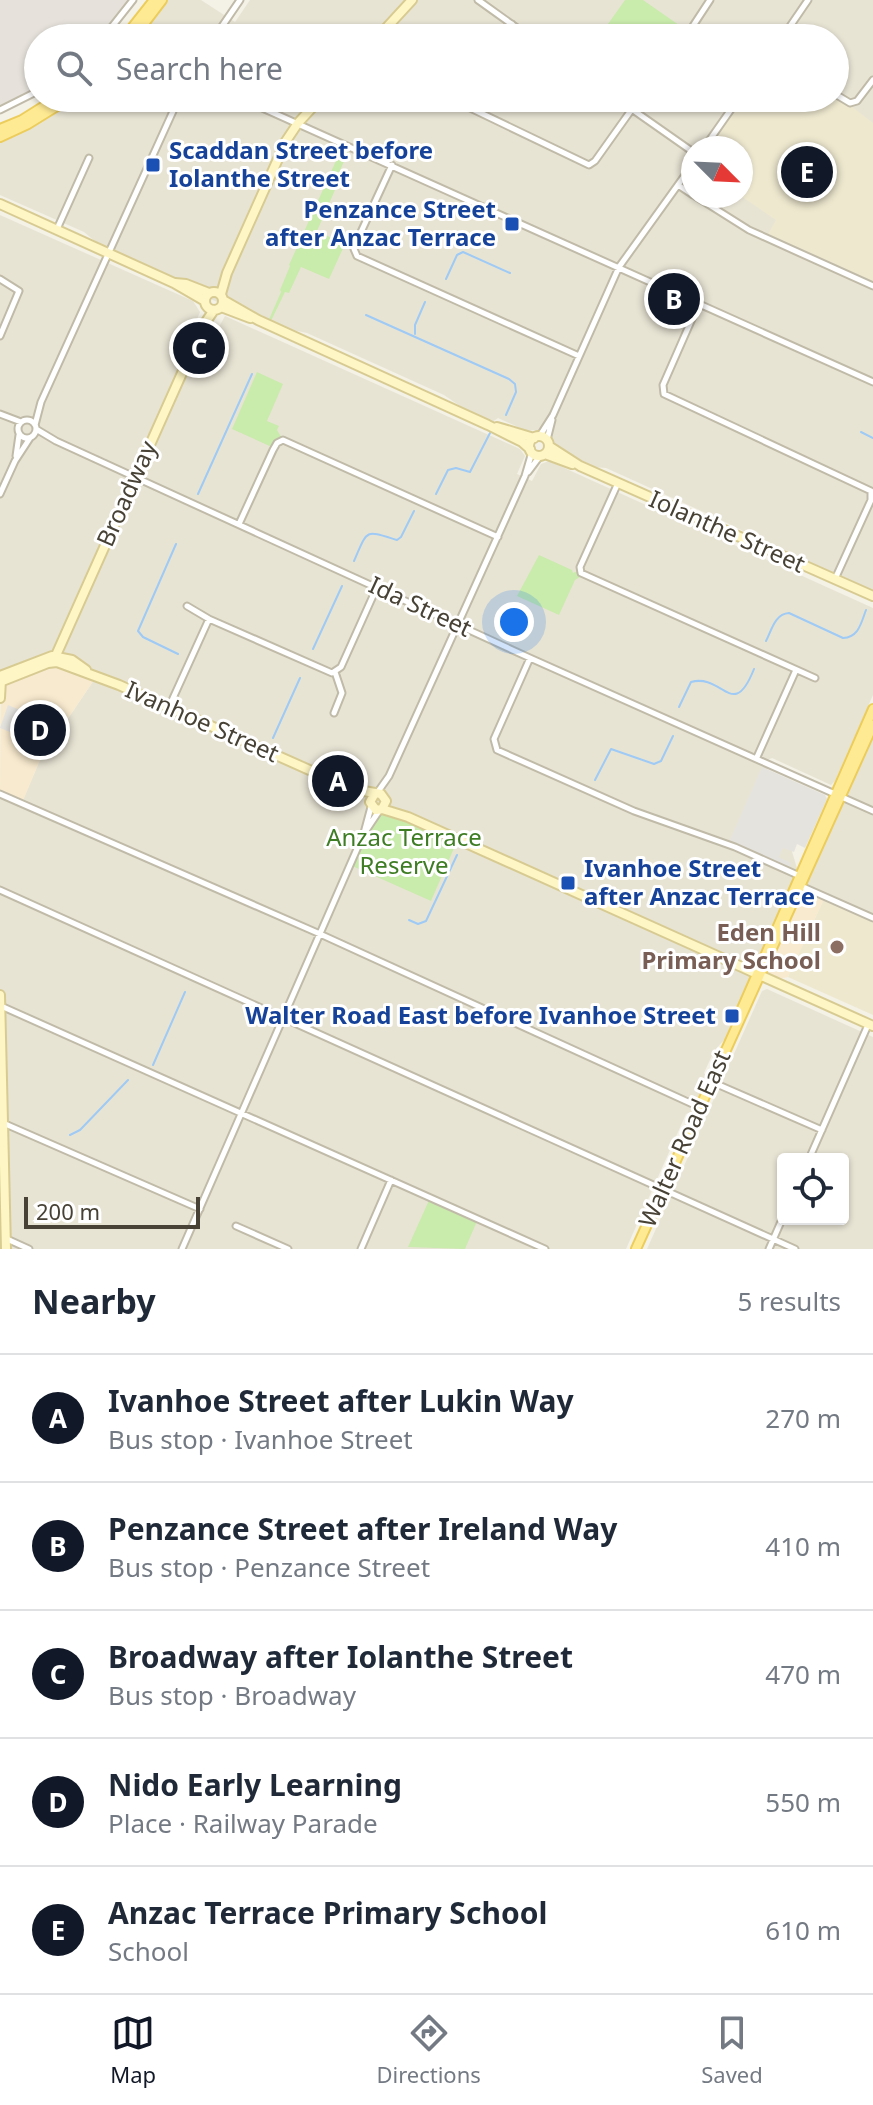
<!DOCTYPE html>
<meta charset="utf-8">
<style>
:root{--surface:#fff;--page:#f6f6f7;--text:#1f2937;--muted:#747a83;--line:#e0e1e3;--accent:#111827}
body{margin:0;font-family:"Noto Sans",sans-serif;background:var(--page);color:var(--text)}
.controls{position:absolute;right:24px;bottom:24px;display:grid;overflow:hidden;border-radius:8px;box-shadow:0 2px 6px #0004}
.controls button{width:72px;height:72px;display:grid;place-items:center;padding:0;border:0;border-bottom:2px solid var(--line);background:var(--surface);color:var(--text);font:40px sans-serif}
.compass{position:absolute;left:681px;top:136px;width:72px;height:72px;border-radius:50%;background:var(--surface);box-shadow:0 2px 6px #0004;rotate:114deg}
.scale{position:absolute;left:24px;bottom:20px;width:176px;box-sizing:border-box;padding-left:8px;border:4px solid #474235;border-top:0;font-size:22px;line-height:28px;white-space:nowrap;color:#474235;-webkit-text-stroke:6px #fff;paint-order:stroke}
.you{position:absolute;left:514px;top:622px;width:28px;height:28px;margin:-20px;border:6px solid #fff;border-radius:50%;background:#1a73e8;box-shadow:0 0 0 12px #1a73e833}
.badge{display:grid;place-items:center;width:52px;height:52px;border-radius:50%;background:var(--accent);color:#fff;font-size:26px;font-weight:700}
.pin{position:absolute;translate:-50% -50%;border:4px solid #fff;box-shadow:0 2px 8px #0006}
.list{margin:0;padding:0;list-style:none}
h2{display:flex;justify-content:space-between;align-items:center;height:104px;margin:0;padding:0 32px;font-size:34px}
h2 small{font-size:26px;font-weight:400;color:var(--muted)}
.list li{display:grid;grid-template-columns:52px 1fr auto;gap:24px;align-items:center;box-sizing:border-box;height:128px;padding:0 32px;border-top:2px solid var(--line)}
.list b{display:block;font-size:30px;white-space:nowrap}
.list p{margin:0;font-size:26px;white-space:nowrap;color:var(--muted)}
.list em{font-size:26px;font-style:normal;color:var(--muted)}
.icon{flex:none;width:44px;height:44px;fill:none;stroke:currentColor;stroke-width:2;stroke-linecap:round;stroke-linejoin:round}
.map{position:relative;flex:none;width:873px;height:1249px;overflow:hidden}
.search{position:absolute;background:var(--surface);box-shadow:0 2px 6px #0004;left:24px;right:24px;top:24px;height:88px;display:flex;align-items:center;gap:20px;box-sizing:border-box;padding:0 28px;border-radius:44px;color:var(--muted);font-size:30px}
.sheet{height:744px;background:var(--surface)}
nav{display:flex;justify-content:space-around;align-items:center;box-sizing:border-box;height:112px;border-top:2px solid var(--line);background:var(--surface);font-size:22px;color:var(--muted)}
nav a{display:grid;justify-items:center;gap:4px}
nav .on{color:var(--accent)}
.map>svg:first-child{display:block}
.residential{fill:#e8e4d4;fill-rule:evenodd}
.commercial{fill:#f8eacf}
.industrial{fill:#e6e2db}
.education{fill:#eee8cf}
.green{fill:#c9ebac}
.parking{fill:#e5e3de}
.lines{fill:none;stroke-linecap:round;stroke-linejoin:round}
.stream{stroke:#9ecaf5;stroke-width:2}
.street-casing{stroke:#c0baa8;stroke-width:9}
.secondary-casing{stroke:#d7cb92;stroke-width:12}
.primary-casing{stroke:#eccd5c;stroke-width:12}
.street{stroke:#fff;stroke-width:5}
.secondary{stroke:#fff6c5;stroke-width:8}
.primary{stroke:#ffea94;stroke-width:8}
.transit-dot{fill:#1a4fb4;stroke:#fff;stroke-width:3}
.education-dot{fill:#8d6e63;stroke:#fff;stroke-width:3}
.labels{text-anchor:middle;stroke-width:6;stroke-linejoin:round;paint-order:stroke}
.transit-label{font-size:24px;font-weight:bold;fill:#164399;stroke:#fff;text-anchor:start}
.street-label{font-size:24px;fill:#474235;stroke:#fff}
.park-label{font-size:24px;fill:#3e7d24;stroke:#fff}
.education-label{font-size:24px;font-weight:bold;fill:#785e54;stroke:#fff;text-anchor:end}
</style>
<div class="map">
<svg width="873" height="1249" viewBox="0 0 873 1249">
<rect width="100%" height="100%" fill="#f4f1e6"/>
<path class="residential" d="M 162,0 L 201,0 L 235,22 L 250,0 L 873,0 L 873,596 L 719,519 L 606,468 L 580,466 L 535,430 L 527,431 L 498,418 L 488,425 L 444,395 L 307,333 L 269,325 L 159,276 L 109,253 L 84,232 L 0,195 L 0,137 L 70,98 L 835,98 L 835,38 L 133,38 ZM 693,148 L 741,148 L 741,196 L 693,196 Z
M 0,215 L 193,301 L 200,312 L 193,329 L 213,338 L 225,316 L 520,449 L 525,456 L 517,474 L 532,481 L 541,464 L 549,461 L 873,608 L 873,695 L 835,781 L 831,785 L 772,758 L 765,761 L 799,875 L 735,1028 L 714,1051 L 704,1073 L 712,1082 L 700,1108 L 686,1114 L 626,1249 L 6,1249 L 0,994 L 0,796 L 22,802 L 40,760 L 96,677 L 0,672 Z
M 873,725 L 873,918 L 802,887 Z
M 767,989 L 873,1037 L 873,1249 L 647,1249 L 762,991 ZM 783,1159 L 843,1159 L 843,1219 L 783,1219 Z"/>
<path class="commercial" d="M 48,663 L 96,677 L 40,760 L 22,803 L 0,796 L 1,682 Z
M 802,887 L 825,897 L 788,977 L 773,980 L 761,975 Z"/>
<path class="industrial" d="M 0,0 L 134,0 L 103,38 L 38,38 L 38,91 L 0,110 Z"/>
<path class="education" d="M 835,94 L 873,123 L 873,286 L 766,238 L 776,220 L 741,196 L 741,148 L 704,148 L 739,98 L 835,98 Z
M 825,897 L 873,918 L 873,1015 L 788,977 Z"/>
<path class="green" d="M 625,0 L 643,0 L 689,32 L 687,38 L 671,38 L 663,33 L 659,38 L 598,38 Z
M 344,143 L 351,146 L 332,188 L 335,190 L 317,231 L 345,244 L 329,279 L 301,267 L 289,293 L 285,292 L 269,325 L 267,324 L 281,292 L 280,290 L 290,266 L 289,265 Z
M 257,372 L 283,384 L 267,421 L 279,426 L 277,430 L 283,440 L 274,448 L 232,429 Z
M 539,555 L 572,570 L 573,573 L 580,570 L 583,575 L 575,580 L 559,615 L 517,596 Z
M 379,810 L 458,839 L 431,901 L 350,865 L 364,833 Z
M 430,1198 L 478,1219 L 465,1249 L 408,1247 Z"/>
<path class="parking" d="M 8,705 L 34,716 L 25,738 L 0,728 Z
M 762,767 L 825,795 L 827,799 L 805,848 L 797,844 L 794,852 L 783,848 L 779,857 L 791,863 L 788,870 L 728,844 Z"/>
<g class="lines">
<path class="stream" d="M 446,279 L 457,255 L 463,252 L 510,273
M 366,315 L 509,379 L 515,384 L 516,392 L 506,415
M 415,334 L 415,325 L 425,302
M 861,432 L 873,438
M 198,494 L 252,374
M 436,494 L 448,470 L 456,468 L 470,472 L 490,433
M 176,544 L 138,631 L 143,637 L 178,654
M 354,561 C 368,529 364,530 397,540 L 401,537 L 414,511
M 766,641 C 772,629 775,614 789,613 L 843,638 C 859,637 861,623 866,610
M 313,649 L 342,586
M 679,707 L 691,682 C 723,673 733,722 754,669
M 273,738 L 300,678
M 595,780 L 611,749 L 654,764 L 661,761 L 673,736
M 409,920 L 418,924 L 426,921 L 457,855
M 153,1065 L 185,992
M 70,1135 L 80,1130 L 128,1080"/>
<defs>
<path id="street" d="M 478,0 L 531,38
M 103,38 L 133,0
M 214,38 L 240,0
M 502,38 L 512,24
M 687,38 L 689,32 L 710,0
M 782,38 L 808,0
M 835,94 L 850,103 L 857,101 L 873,80
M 240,98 L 873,382
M 462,98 L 466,106 L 589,165 L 595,161 L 632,109
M 616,98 L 693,152
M 453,99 L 459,98
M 0,110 L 38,91
M 704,148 L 739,98
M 392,165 L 355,245 L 354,249 L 357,256 L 579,356
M 678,185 L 693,195
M 695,196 L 749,230 L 873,286
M 57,229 L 89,158
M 0,279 L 19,291 L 0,336
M 699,303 L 663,385 L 664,394 L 871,491 L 871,500 L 835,579
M 0,414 L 21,422
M18 429a9 9 0 1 1 18 0a9 9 0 1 1-18 0Z
M 35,425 L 41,402 L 179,98
M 36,429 L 56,441 L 530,658 L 873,811
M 539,437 L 553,415 L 619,267 L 693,164
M 547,440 L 552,420
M 16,456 L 19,435
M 528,472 L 540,456
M 618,483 L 580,567 L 581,573 L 815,678
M 0,494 L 15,461 L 30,438
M 239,524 L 273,450 L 277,443 L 283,440 L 498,537
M 187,606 L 209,619 L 332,673 L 341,667 L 377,587
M 530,658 L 494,739 L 497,750 L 634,811 L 735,847 L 802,877
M 169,707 L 209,619
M 334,713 L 342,693 L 335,672
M 757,757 L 796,670
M 377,793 L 389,776 L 525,476 L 532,452
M 0,794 L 320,934 L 699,1107
M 367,829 L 379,811
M 801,886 L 873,918
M 0,890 L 795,1249
M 1,1006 L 545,1249
M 712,1082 L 822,1130
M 3,1123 L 200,1209
M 809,1159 L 868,1025
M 236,1226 L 288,1249
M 7,1239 L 29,1249
M 182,1249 L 364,833 L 371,807
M 361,1249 L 391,1180
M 769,1249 L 783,1217"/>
<path id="secondary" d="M 377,38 L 412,0
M 0,204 L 174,283 L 205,301
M 175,283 L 186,284 L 209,293
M205 301a9 9 0 1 1 18 0a9 9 0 1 1-18 0Z
M 221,294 L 227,273 L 286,141 L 298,123 L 321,98
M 223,300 L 258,320 L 488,425 L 522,442 L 530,449
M 221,307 L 250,318
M 497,427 L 534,438
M529 446a10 10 0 1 1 20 0a10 10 0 1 1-20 0Z
M 549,446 L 580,466 L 873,596
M 545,454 L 572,464
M 53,662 L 203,326 L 214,310
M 0,676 L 52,656 L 72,660 L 86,670
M 0,682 L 48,663 L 57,662 L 119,685 L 352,789 L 381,794 L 386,801 L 382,809 L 376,810 L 370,802 L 374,795
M 0,698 L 1,680
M 382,809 L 408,817 L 873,1026
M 0,995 L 6,1249"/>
<path id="primary" d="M 124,38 L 154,0
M 133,38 L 162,0
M 0,129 L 22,120 L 57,98
M 0,137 L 28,124 L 70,98
M 737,1020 L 873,709
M 636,1249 L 873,725"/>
</defs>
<use href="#street" class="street-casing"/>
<use href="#secondary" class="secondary-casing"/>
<use href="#primary" class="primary-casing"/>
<use href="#street" class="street"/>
<use href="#secondary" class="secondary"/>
<use href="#primary" class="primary"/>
</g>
<g class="transit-dot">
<rect x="145" y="157" width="16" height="16" rx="4"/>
<rect x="504" y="216" width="16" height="16" rx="4"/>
<rect x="560" y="875" width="16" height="16" rx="4"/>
<rect x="724" y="1008" width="16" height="16" rx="4"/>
</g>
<circle class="education-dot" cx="837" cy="947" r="8"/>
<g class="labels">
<g class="transit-label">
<text x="169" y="159">Scaddan Street before<tspan x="169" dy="28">Iolanthe Street</tspan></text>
<text x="496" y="218" text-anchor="end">Penzance Street<tspan x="496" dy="28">after Anzac Terrace</tspan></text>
<text x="584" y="877">Ivanhoe Street<tspan x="584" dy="28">after Anzac Terrace</tspan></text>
<text x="716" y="1024" text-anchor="end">Walter Road East before Ivanhoe Street</text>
</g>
<g class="street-label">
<text transform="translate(127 494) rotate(-66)" y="8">Broadway</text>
<text transform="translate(727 532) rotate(24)" y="8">Iolanthe Street</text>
<text transform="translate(420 607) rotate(25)" y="8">Ida Street</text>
<text transform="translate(202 722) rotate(24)" y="8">Ivanhoe Street</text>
<text transform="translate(685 1139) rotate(-66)" y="8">Walter Road East</text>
</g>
<g class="park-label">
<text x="404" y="846">Anzac Terrace<tspan x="404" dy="28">Reserve</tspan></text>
</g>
<g class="education-label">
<text x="821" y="941">Eden Hill<tspan x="821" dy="28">Primary School</tspan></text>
</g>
</g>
</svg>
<div class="controls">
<button><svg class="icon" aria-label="locate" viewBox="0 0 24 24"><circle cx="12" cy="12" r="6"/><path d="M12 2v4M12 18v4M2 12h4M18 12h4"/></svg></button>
</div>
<svg class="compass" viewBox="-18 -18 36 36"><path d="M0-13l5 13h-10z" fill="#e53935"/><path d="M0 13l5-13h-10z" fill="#747a83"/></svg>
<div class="scale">200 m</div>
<div class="you"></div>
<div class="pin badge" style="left:338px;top:781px">A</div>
<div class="pin badge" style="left:674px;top:299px">B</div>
<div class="pin badge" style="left:199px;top:348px">C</div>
<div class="pin badge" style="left:40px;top:730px">D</div>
<div class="pin badge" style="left:807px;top:172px">E</div>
<div class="search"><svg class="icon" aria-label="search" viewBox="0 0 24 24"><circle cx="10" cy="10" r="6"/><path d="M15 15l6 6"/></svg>Search here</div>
</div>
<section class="sheet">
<h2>Nearby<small>5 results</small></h2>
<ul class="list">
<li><span class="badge">A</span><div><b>Ivanhoe Street after Lukin Way</b><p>Bus stop · Ivanhoe Street</p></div><em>270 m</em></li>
<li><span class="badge">B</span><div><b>Penzance Street after Ireland Way</b><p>Bus stop · Penzance Street</p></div><em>410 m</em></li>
<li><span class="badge">C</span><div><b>Broadway after Iolanthe Street</b><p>Bus stop · Broadway</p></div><em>470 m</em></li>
<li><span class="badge">D</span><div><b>Nido Early Learning</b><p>Place · Railway Parade</p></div><em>550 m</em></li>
<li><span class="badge">E</span><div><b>Anzac Terrace Primary School</b><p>School</p></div><em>610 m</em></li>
</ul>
</section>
<nav>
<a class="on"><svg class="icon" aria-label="map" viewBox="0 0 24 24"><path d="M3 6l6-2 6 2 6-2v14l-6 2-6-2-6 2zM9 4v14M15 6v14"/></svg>Map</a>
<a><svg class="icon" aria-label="directions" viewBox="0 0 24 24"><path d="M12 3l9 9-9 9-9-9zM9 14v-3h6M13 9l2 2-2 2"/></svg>Directions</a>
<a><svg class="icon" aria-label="saved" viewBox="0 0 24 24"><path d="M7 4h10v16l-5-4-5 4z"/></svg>Saved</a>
</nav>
